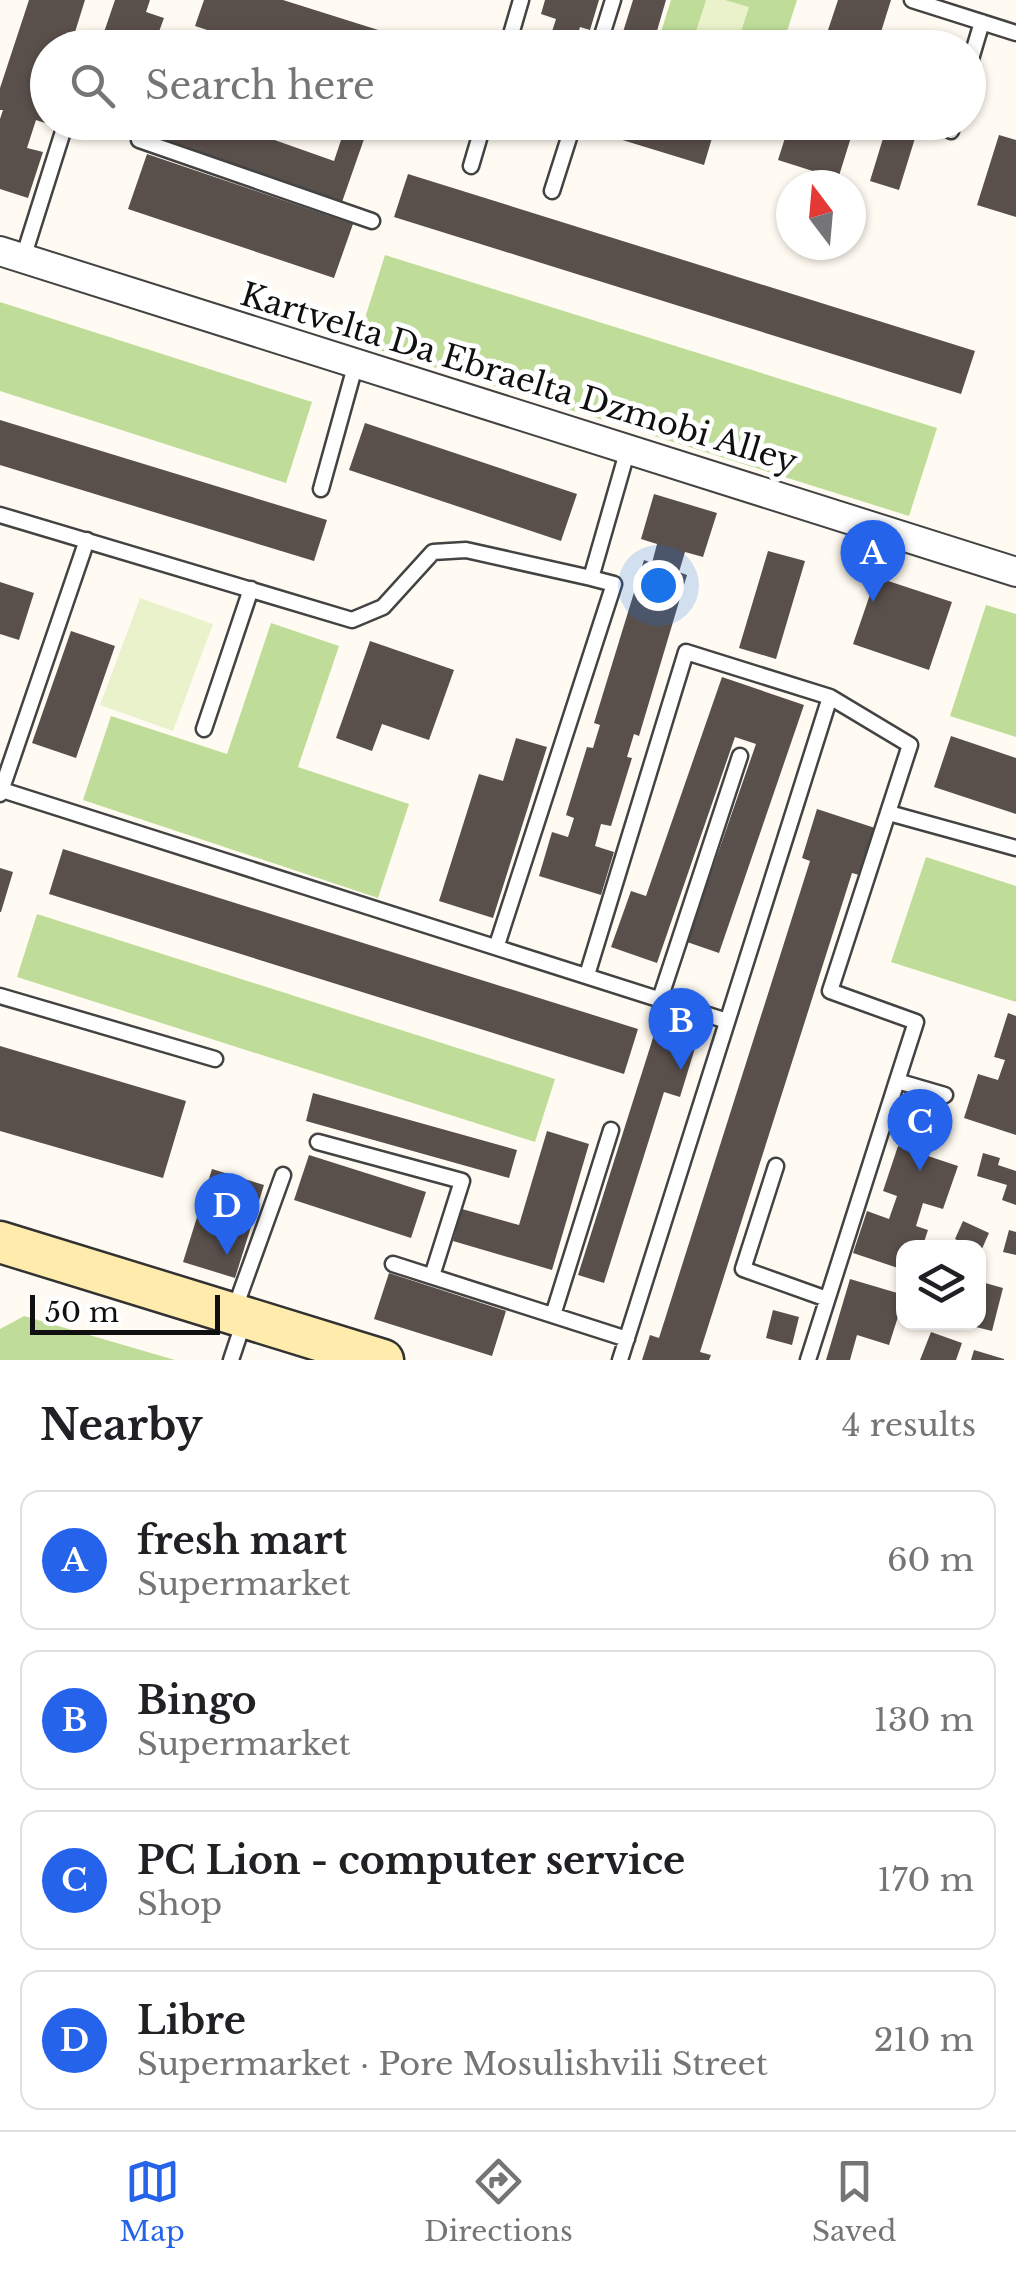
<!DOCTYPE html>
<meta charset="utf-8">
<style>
:root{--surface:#fff;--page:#f2f2f2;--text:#202124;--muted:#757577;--line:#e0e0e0;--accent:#2563eb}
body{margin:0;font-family:"Libre Baskerville",serif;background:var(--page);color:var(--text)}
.controls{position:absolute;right:30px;bottom:30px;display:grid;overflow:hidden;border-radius:20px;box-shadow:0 2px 8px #0004}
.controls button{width:90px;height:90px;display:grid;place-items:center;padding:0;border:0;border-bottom:2px solid var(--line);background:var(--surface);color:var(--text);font:50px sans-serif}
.compass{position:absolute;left:776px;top:170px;width:90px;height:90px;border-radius:50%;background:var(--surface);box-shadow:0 2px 8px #0004;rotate:344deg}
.scale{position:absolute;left:30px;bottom:25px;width:190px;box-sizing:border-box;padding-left:10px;border:5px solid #101010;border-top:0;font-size:28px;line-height:35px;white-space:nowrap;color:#101010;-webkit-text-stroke:8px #fff;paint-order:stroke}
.you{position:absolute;left:658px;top:585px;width:35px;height:35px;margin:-25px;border:8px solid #fff;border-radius:50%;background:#1a73e8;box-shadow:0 0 0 15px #1a73e833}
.badge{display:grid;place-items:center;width:65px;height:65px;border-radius:50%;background:var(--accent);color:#fff;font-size:32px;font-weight:700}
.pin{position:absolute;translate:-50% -82px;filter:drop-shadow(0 2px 5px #0008)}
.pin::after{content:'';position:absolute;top:52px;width:35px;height:30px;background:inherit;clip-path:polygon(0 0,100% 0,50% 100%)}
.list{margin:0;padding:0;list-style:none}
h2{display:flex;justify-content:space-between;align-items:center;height:130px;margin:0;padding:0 40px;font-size:42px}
h2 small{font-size:32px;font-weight:400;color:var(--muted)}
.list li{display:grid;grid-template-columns:65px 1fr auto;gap:30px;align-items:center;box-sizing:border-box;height:140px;margin:0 20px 20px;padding:0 20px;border:2px solid var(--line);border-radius:20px}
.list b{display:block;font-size:38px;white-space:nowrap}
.list p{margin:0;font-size:32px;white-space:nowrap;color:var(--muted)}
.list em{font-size:32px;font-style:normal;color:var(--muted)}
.icon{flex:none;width:55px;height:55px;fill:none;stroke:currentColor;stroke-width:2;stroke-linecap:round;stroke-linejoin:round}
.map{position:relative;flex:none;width:1016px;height:1360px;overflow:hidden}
.search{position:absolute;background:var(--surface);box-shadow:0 2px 8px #0004;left:30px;right:30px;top:30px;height:110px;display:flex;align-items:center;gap:25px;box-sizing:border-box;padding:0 35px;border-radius:55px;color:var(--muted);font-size:38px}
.sheet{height:770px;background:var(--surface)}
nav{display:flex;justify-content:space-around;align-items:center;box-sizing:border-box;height:140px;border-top:2px solid var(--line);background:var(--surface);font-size:28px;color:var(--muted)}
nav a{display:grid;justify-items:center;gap:5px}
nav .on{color:var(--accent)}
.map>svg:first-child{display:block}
.forest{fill:#bfdd98}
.pitch{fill:#eaf2cc}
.building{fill:#594f4b}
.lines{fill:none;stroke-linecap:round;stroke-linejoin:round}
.lane-casing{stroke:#434343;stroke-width:19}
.street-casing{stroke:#434343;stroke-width:32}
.secondary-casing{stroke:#323232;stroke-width:45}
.lane{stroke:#fff;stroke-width:14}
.street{stroke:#fff;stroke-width:28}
.secondary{stroke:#ffecad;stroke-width:40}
.labels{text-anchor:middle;stroke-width:10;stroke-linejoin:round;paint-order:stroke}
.street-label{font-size:32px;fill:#101010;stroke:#fff}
</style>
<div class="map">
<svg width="1016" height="1360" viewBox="0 0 1016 1360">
<rect width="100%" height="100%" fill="#fffbf2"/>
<path class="forest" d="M 671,0 L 797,0 L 782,47 L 656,48 Z
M 385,255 L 937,428 L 909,516 L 357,343 Z
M 0,302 L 312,402 L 286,483 L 0,391 Z
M 986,605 L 1016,614 L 1016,737 L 950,716 Z
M 271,623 L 339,646 L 298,767 L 409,804 L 378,898 L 83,800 L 111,716 L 227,754 Z
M 926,857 L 1016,886 L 1016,1002 L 891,962 Z
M 37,914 L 555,1079 L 535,1142 L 17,977 Z
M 24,1316 L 175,1360 L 0,1360 L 0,1329 Z"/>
<path class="pitch" d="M 706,0 L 725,0 L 749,7 L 736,47 L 691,47 Z
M 140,598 L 213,624 L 173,731 L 100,705 Z"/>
<path class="building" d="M 29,0 L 85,0 L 70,48 L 48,48 L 48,116 L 45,123 L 36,120 L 27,148 L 43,152 L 28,198 L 0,189 L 0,119 L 3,110 L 0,110 L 0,88 Z
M 115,0 L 150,0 L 146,12 L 164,18 L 153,48 L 120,48 L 101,41 Z
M 204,0 L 283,0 L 410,40 L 408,48 L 262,48 L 195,26 Z
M 545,0 L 599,0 L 590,30 L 580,27 L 574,48 L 525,48 L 529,37 L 548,44 L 556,19 L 541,14 Z
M 633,0 L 666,0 L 652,48 L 618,48 Z
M 838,0 L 891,0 L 876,48 L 822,48 Z
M 160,122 L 224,122 L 334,161 L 347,122 L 370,122 L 342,202 L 155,137 Z
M 595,122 L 696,122 L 715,128 L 704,165 L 593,131 Z
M 790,122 L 843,122 L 840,131 L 852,134 L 838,179 L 778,160 Z
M 888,122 L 920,122 L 899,190 L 870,181 Z
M 999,135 L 1016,140 L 1016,217 L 977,205 Z
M 147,154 L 353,224 L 334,278 L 128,209 Z
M 408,174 L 975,351 L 961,394 L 394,217 Z
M 0,420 L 327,520 L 314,561 L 0,465 Z
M 365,423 L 577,494 L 561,541 L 349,470 Z
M 654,494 L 717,513 L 703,557 L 685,552 L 679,572 L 687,575 L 639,736 L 634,734 L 627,757 L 632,758 L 611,826 L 601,824 L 595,846 L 614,852 L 601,895 L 539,876 L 552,832 L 568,837 L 574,818 L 566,815 L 587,747 L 593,748 L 600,725 L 594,723 L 644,560 L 652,563 L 657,544 L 641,539 Z
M 768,551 L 805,561 L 776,659 L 739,648 Z
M 876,577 L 952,602 L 929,670 L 853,644 Z
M 0,582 L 34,593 L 19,640 L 0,634 Z
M 71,631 L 115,646 L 76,758 L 32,743 Z
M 370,641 L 454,670 L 429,740 L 382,724 L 372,751 L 336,738 Z
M 722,677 L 804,705 L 719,953 L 687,942 L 756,744 L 735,737 L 657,963 L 611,947 L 631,891 L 646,896 Z
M 951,736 L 1016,758 L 1016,814 L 934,787 Z
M 516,738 L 547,747 L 493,918 L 439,901 L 479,774 L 503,781 Z
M 817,809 L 878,829 L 863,876 L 852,873 L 700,1352 L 711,1355 L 709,1360 L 642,1360 L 650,1335 L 659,1338 L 810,861 L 802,858 Z
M 63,849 L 638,1029 L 624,1074 L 49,894 Z
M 0,868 L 13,872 L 1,912 L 0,912 Z
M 1008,1013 L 1016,1016 L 1016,1135 L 964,1118 L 978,1074 L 998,1080 L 1005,1060 L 994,1057 Z
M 658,1022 L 699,1035 L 680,1097 L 664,1092 L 604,1283 L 578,1275 Z
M 0,1046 L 186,1101 L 163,1178 L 0,1131 Z
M 313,1093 L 517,1150 L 509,1178 L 306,1121 Z
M 547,1131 L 589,1144 L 552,1270 L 453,1241 L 462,1209 L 519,1225 Z
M 898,1146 L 958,1166 L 943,1209 L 923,1203 L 916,1226 L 928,1230 L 922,1248 L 904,1248 L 904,1270 L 853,1253 L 867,1211 L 889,1219 L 897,1196 L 883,1191 Z
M 983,1153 L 1000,1158 L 998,1165 L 1016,1171 L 1016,1205 L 1002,1200 L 1007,1185 L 977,1176 Z
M 309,1155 L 426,1192 L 411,1238 L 294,1200 Z
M 212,1169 L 264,1185 L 235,1278 L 183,1262 Z
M 963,1221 L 989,1233 L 981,1251 L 955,1239 Z
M 1009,1230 L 1016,1232 L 1016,1255 L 1003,1252 Z
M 389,1273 L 506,1311 L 492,1356 L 374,1319 Z
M 850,1279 L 904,1295 L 904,1298 L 889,1345 L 857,1335 L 850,1360 L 826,1360 Z
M 978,1281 L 1003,1288 L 992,1331 L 964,1324 L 978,1322 Z
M 773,1310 L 799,1317 L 792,1345 L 766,1338 Z
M 931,1332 L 962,1343 L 956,1360 L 920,1360 Z
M 974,1350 L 1004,1359 L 1004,1360 L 971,1360 Z"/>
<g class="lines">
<defs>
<path id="lane" d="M 912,0 L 1016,33
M 507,48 L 521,0
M 598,48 L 613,0
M 968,69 L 982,22
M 951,131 L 953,122
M 139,140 L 372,221
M 471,166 L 484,122
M 552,191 L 574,122
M 23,258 L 66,122
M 321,489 L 356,363
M 0,515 L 352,620 L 383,607 L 433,552 L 466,550 L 591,578
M 204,729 L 251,589
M 2,790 L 727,1021
M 0,794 L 87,540
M 889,813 L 1016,848
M 497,945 L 614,584 L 591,578 L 628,449
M 587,975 L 686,652 L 830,697 L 910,745 L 830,991 L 916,1022 L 897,1081 L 945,1095
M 0,996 L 215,1059
M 660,999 L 740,756
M 318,1142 L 462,1181 L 432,1276
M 776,1166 L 743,1269 L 827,1299
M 393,1264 L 627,1339
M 235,1308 L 283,1175
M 553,1315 L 611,1130
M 231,1360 L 245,1318
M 620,1360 L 830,697
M 808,1360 L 897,1081"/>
<path id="street" d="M 0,251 L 1016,572"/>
<path id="secondary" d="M 0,1242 L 383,1360"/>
</defs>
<use href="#lane" class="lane-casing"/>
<use href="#street" class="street-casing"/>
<use href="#secondary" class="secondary-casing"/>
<use href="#lane" class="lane"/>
<use href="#street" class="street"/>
<use href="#secondary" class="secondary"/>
</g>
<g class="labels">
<g class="street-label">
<text transform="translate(519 378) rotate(17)" y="11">Kartvelta Da Ebraelta Dzmobi Alley</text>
</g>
</g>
</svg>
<div class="controls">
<button><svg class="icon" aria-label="layers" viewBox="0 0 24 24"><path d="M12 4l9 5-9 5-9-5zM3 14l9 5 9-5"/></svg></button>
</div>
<svg class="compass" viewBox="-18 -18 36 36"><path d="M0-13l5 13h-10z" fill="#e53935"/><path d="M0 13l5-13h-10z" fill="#757577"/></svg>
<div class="scale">50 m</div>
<div class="you"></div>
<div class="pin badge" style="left:873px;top:602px">A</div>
<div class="pin badge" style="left:681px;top:1070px">B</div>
<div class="pin badge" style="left:920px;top:1171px">C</div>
<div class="pin badge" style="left:227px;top:1255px">D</div>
<div class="search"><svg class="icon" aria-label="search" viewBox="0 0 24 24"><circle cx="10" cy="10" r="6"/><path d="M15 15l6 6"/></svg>Search here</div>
</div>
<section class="sheet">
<h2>Nearby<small>4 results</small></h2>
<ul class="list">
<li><span class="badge">A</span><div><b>fresh mart</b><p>Supermarket</p></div><em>60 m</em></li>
<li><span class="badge">B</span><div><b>Bingo</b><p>Supermarket</p></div><em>130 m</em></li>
<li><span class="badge">C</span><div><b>PC Lion - computer service</b><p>Shop</p></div><em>170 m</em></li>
<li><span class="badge">D</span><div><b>Libre</b><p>Supermarket · Pore Mosulishvili Street</p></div><em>210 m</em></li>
</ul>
</section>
<nav>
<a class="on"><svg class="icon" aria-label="map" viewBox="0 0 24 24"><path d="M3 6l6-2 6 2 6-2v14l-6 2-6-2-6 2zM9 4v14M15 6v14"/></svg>Map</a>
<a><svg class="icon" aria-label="directions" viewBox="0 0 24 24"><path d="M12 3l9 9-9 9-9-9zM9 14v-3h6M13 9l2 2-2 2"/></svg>Directions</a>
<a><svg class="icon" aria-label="saved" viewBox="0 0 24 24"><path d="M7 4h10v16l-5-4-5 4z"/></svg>Saved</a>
</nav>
